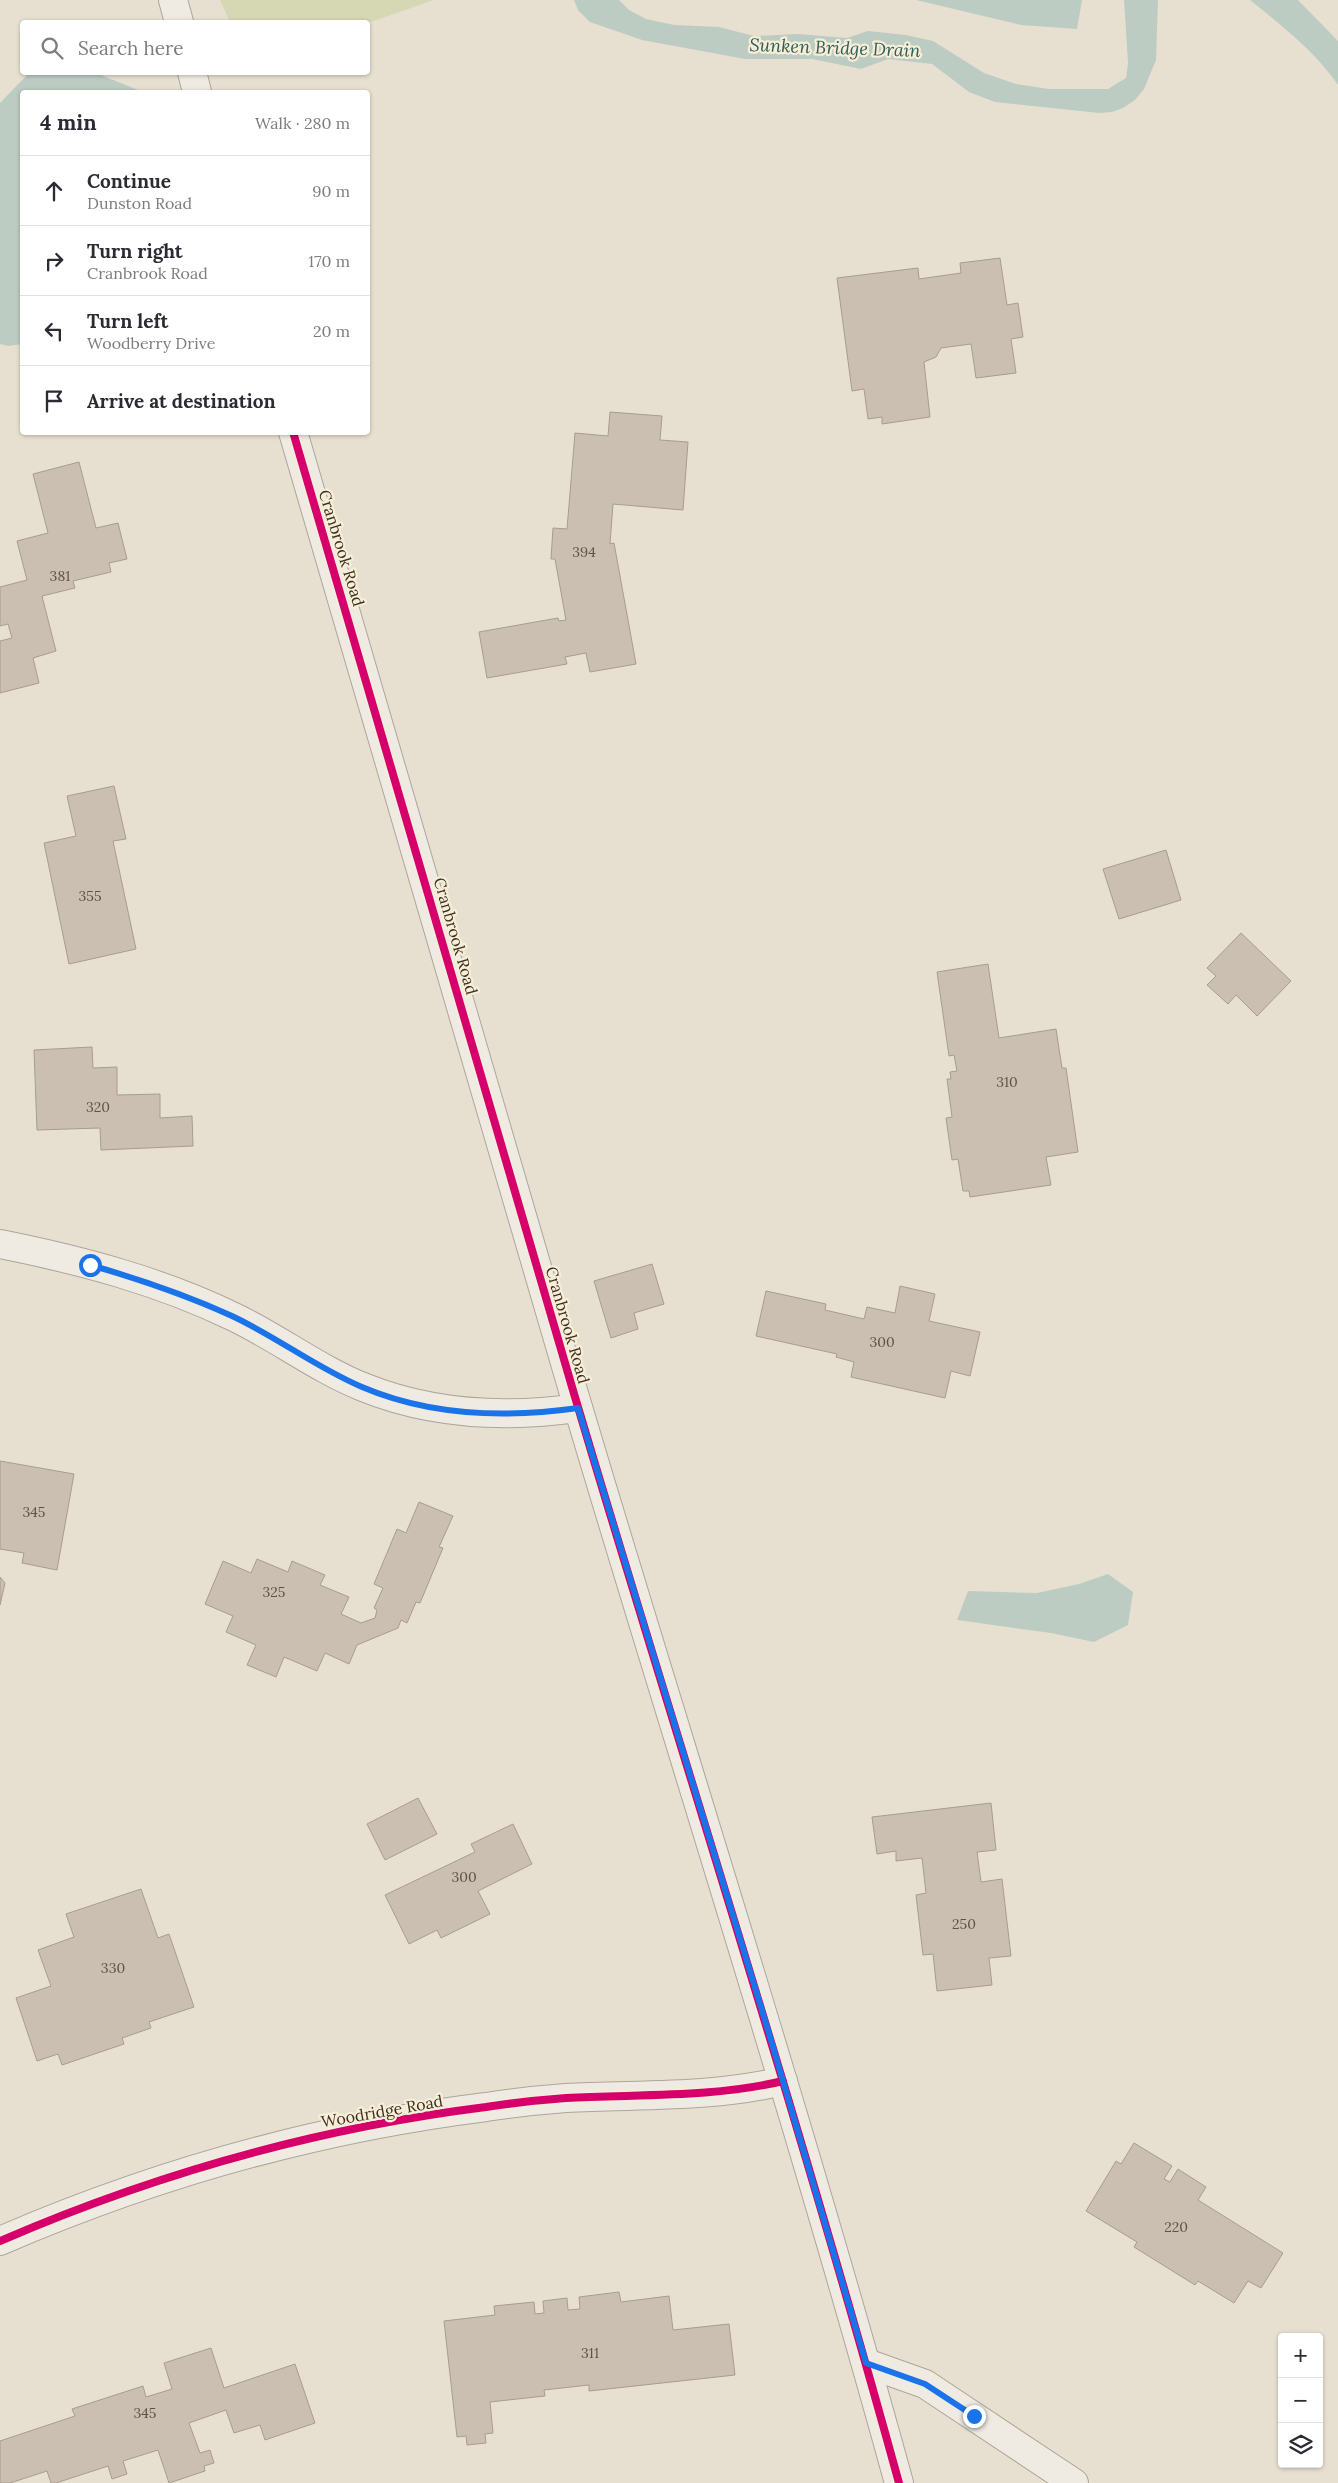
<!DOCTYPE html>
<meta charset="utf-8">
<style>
:root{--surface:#fff;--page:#f7f7f7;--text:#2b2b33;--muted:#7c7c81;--line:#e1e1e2}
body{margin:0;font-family:Lora,serif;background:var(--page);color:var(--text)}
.controls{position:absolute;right:15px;bottom:15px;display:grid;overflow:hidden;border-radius:5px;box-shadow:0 1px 4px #0004}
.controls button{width:45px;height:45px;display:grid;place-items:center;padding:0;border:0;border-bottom:1px solid var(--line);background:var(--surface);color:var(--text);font:25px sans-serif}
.stop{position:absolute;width:15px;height:15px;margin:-11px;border:4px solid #1a73e8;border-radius:50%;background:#fff}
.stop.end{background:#1a73e8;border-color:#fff;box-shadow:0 1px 5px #0008}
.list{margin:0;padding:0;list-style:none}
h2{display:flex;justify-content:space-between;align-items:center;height:65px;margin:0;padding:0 20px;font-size:21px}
h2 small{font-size:16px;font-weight:400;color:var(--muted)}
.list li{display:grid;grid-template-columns:32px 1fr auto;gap:15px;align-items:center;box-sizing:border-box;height:70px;padding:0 20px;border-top:1px solid var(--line)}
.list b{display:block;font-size:19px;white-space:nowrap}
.list p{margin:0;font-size:16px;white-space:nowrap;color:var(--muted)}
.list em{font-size:16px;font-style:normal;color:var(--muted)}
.icon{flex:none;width:28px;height:28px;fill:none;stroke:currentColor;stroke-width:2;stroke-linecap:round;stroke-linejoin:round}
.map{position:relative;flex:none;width:1338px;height:2483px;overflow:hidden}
.search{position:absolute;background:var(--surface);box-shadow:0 1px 4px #0004;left:20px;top:20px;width:350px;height:55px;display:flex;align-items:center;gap:12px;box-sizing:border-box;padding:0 18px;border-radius:5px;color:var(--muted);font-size:19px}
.panel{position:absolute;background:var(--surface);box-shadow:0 1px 4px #0004;left:20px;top:90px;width:350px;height:345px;border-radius:5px}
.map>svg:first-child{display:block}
.green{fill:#d6d7b3}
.water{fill:#bcccc2}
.building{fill:#cbbfb2;stroke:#a89c90}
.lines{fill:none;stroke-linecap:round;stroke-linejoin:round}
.minor-casing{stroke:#ada599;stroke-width:30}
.tertiary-casing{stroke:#ada599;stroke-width:30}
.minor{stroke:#efebe3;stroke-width:28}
.tertiary{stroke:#efebe3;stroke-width:28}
.cycleway-casing{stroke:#f7eed8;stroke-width:11}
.cycleway{stroke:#d6006c;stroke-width:8}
.route{stroke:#1a73e8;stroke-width:6}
.labels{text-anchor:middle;stroke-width:4.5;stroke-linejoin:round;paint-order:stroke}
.number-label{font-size:14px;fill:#605244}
.street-label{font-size:16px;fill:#3d2e20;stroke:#f7eed8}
.water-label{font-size:18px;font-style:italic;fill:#2f5d5a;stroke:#f7eed8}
</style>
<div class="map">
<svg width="1338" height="2483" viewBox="0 0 1338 2483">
<rect width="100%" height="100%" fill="#e7e0d1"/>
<path class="green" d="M 220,0 L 434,0 L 368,23 L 230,22 Z"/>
<path class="water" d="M 574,0 L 619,0 L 629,10 L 646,19 L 674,25 L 719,27 L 754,36 L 798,34 L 847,38 L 868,31 L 906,35 L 933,41 L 984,73 L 1016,84 L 1049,89 L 1108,89 L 1126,78 L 1128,63 L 1124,0 L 1158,0 L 1156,60 L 1144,89 L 1135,100 L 1123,108 L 1112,112 L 1099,113 L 995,102 L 969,92 L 932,64 L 888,59 L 861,69 L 812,59 L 745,59 L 642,40 L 590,22 L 578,10 Z
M 916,0 L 1082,0 L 1077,29 L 1021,25 Z
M 1250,0 L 1298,0 L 1338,41 L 1338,85 C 1316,52 1281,25 1250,0 Z
M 39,73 L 96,73 L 143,92 L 22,92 L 22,344 L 8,346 L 0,344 L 0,103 L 27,75 Z
M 1108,1574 L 1133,1592 L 1128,1625 L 1094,1642 L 1051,1633 L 957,1620 L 968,1591 L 1037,1593 L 1079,1584 Z"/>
<path class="building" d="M 1000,258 L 1007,305 L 1018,303 L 1023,337 L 1011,339 L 1016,373 L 976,378 L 971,344 L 941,348 L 936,357 L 924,362 L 930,417 L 882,424 L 882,417 L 868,419 L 864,389 L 852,391 L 837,278 L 918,268 L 919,279 L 961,273 L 960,263 Z
M 610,412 L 662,416 L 660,440 L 688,442 L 683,510 L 613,504 L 610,544 L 614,543 L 636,664 L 590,672 L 586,653 L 565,657 L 567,664 L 487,678 L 479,632 L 558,618 L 559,621 L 566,620 L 555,559 L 551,559 L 553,528 L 567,529 L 575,433 L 608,436 Z
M 79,462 L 96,528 L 118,523 L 127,559 L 109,563 L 111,572 L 73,581 L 75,588 L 42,596 L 56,651 L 33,658 L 39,683 L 0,693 L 0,641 L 12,638 L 8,624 L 0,626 L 0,587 L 27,580 L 17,541 L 48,533 L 33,474 Z
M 114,786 L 126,839 L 113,841 L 136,949 L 69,964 L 44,843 L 76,836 L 67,796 Z
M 1166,850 L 1181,900 L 1119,919 L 1103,869 Z
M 1241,933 L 1291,981 L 1257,1016 L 1236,995 L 1228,1004 L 1207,985 L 1216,976 L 1207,968 Z
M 988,964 L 999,1038 L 1056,1029 L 1062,1068 L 1066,1068 L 1078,1152 L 1046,1157 L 1051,1185 L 970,1197 L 969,1191 L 963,1191 L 958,1159 L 952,1160 L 946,1118 L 952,1117 L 947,1079 L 951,1079 L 950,1072 L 957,1071 L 954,1055 L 949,1056 L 937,972 Z
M 92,1047 L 93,1068 L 117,1067 L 117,1095 L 160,1094 L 160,1118 L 192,1116 L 193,1146 L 101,1150 L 100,1128 L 37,1130 L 34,1050 Z
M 652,1264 L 664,1304 L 634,1313 L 638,1329 L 611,1338 L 594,1281 Z
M 900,1286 L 935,1294 L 929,1321 L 980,1332 L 970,1376 L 951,1371 L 945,1398 L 851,1377 L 854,1362 L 836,1357 L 837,1354 L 756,1336 L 766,1291 L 826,1304 L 825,1310 L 864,1319 L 867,1307 L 895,1313 Z
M 0,1461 L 74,1474 L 57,1570 L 22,1563 L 24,1553 L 0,1549 Z
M 419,1502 L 453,1516 L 439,1547 L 443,1548 L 420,1603 L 416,1602 L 407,1623 L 401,1620 L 398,1628 L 357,1645 L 349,1664 L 325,1653 L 317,1671 L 284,1657 L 276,1677 L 247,1665 L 256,1645 L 226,1632 L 233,1616 L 205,1604 L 223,1561 L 251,1573 L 257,1559 L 288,1572 L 292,1561 L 325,1575 L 320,1585 L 349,1597 L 341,1614 L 361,1623 L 375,1618 L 377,1610 L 374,1608 L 383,1588 L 374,1584 L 397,1529 L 406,1533 Z
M 0,1577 L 5,1583 L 0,1605 Z
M 418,1798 L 437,1834 L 385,1860 L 367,1824 Z
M 991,1803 L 996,1850 L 977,1852 L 981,1882 L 1002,1879 L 1011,1956 L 989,1958 L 992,1985 L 937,1991 L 933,1954 L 923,1955 L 916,1895 L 926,1893 L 922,1858 L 896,1861 L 896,1851 L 877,1854 L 872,1817 Z
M 513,1824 L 532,1864 L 478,1891 L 490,1914 L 441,1938 L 437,1930 L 409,1944 L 385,1895 L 475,1852 L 471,1844 Z
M 141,1889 L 158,1938 L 169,1934 L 194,2007 L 149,2022 L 151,2028 L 122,2038 L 124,2044 L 62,2065 L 58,2054 L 37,2061 L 16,1998 L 51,1986 L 38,1950 L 74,1937 L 66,1914 Z
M 1134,2143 L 1172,2166 L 1164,2179 L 1170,2182 L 1178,2169 L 1206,2187 L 1198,2200 L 1283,2253 L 1261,2288 L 1248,2281 L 1234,2303 L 1198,2281 L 1195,2285 L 1134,2247 L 1137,2242 L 1086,2211 L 1116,2161 L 1121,2164 Z
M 619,2292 L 621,2302 L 669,2296 L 673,2330 L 729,2324 L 735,2375 L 589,2391 L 589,2385 L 544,2390 L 545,2396 L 490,2402 L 493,2433 L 485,2434 L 486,2443 L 467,2445 L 466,2436 L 457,2437 L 444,2321 L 495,2315 L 494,2306 L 534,2302 L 535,2314 L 544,2313 L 543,2301 L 567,2298 L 568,2310 L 580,2309 L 579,2297 Z
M 211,2348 L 224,2388 L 295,2364 L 315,2423 L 265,2440 L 260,2425 L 234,2433 L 226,2410 L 189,2423 L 200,2453 L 210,2450 L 214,2463 L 204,2466 L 205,2471 L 169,2483 L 158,2450 L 123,2461 L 127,2474 L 112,2479 L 108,2466 L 56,2483 L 51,2483 L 47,2471 L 10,2483 L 0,2483 L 0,2441 L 75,2416 L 72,2409 L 143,2386 L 146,2397 L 172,2389 L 164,2363 Z"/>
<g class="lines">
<defs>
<path id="minor" d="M 0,1244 C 80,1260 160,1281 234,1317 C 278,1338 318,1369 363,1387 C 432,1415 506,1418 578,1408
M 0,2241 C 155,2174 318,2128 486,2107 C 512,2103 539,2100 566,2098 C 639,2094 712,2098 783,2081
M 866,2363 L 925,2384 L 1074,2483"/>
<path id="tertiary" d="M 173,0 L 179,22
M 192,72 L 197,92
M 293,432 C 396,776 492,1121 595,1464 C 697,1803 805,2141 899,2483"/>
</defs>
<use href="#minor" class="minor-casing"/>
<use href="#tertiary" class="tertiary-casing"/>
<use href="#minor" class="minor"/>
<use href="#tertiary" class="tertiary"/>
<defs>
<path id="cycleway" d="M 293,432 C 396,776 492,1121 595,1464 C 697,1803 805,2141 899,2483
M 0,2241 C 155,2174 318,2128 486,2107 C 512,2103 539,2100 566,2098 C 639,2094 712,2098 783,2081"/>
</defs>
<use href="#cycleway" class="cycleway-casing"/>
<use href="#cycleway" class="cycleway"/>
</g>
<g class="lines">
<path class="route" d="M 90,1265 C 139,1279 186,1295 232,1316 C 277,1337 317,1368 362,1387 C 430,1416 507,1418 578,1408 L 768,2030 L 866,2363 L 925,2384 L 974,2416"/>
</g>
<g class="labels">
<g class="number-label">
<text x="584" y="557">394</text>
<text x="60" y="581">381</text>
<text x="90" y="901">355</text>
<text x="1007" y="1087">310</text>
<text x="98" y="1112">320</text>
<text x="882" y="1347">300</text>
<text x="34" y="1517">345</text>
<text x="274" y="1597">325</text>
<text x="464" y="1882">300</text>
<text x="964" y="1929">250</text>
<text x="113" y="1973">330</text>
<text x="1176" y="2232">220</text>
<text x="590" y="2358">311</text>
<text x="145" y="2418">345</text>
</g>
<g class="street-label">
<text transform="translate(342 548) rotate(73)" y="6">Cranbrook Road</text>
<text transform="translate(456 936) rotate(74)" y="6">Cranbrook Road</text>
<text transform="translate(568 1325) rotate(74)" y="6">Cranbrook Road</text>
<text transform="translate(382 2111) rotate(-10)" y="6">Woodridge Road</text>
</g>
<g class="water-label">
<text transform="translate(835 48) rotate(2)" y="6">Sunken Bridge Drain</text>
</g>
</g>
</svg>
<div class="controls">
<button>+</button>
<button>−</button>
<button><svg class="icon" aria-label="layers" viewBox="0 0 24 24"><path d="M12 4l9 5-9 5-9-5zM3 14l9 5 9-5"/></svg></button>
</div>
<div class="stop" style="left:90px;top:1265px"></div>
<div class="stop end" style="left:974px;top:2416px"></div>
<div class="search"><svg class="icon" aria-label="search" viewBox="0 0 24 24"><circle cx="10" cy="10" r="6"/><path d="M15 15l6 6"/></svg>Search here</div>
<section class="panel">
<h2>4 min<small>Walk · 280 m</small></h2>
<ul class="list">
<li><svg class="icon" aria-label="ahead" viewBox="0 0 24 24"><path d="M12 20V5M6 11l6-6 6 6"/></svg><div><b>Continue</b><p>Dunston Road</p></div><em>90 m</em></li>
<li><svg class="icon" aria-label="right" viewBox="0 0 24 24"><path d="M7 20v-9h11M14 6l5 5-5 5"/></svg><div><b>Turn right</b><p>Cranbrook Road</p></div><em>170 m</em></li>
<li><svg class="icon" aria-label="left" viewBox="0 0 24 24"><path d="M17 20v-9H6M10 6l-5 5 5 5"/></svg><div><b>Turn left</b><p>Woodberry Drive</p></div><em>20 m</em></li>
<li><svg class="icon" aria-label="arrive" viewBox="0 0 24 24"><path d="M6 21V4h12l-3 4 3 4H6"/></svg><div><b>Arrive at destination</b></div></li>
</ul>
</section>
</div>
